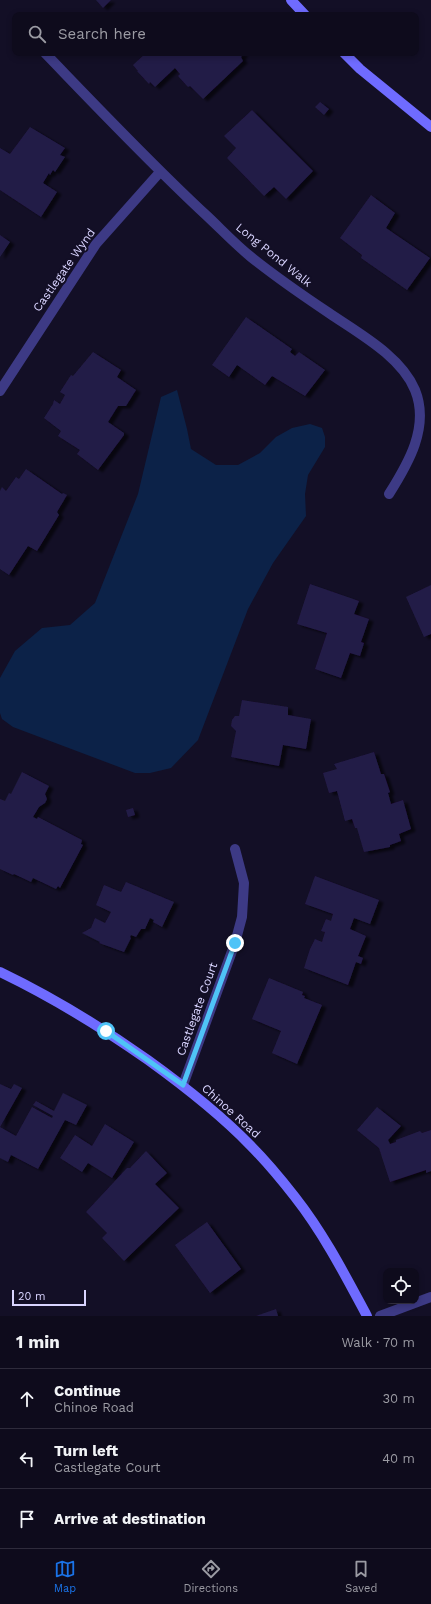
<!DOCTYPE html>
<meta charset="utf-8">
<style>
:root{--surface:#0e0b1c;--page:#171425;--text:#f1f3f6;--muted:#9b9ba3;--line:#2e2b3b;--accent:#1a73e8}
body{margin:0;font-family:"Work Sans",sans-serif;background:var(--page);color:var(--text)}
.controls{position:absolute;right:12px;bottom:12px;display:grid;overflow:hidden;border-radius:8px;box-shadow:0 2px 6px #0003}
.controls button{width:36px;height:36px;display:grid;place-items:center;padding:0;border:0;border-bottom:1px solid var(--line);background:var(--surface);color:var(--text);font:20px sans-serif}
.scale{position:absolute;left:12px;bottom:10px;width:74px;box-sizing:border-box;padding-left:4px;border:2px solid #d9d4ff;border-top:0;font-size:11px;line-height:14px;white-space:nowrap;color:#d9d4ff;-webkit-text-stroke:3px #130f26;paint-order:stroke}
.stop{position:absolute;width:12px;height:12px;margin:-9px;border:3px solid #4fc3f7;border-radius:50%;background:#fff}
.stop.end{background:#4fc3f7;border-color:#fff;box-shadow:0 1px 4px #0008}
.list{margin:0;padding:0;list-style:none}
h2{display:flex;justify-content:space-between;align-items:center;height:52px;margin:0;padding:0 16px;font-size:17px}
h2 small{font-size:13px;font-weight:400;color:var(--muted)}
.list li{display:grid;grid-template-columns:26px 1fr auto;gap:12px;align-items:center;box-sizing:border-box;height:60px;padding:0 16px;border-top:1px solid var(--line)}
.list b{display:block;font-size:15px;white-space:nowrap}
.list p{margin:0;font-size:13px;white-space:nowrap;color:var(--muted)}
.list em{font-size:13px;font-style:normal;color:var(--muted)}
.icon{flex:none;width:22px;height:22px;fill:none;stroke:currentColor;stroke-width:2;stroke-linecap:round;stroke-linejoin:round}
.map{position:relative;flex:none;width:431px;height:1316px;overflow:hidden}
.search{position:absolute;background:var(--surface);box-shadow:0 2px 6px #0003;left:12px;right:12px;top:12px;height:44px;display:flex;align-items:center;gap:10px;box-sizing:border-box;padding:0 14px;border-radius:8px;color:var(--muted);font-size:15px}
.sheet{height:232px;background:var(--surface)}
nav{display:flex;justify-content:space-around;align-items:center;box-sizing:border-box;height:56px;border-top:1px solid var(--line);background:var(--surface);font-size:11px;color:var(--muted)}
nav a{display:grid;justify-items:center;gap:2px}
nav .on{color:var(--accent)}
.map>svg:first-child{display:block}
.water{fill:#0c2248}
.building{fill:#241b47;filter:url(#shadow)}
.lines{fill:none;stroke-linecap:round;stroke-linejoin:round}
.street{stroke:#3d3a85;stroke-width:10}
.secondary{stroke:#6f6bff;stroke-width:10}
.route{stroke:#4fc3f7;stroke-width:5}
.labels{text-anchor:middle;stroke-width:4;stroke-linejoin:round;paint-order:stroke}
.street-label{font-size:12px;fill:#d9d4ff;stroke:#130f26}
</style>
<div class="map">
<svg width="431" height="1316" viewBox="0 0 431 1316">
<defs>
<filter id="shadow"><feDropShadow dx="4.5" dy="2.5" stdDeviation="1" flood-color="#0009"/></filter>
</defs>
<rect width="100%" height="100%" fill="#130f26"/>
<path class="water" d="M 177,390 L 187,429 L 191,449 L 216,465 L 238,465 L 260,453 L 276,437 L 292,428 L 310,424 L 322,428 L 325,437 L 325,447 L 308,475 L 305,494 L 306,516 L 273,563 L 248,609 L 198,740 L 171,768 L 150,773 L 135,773 L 13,727 L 2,719 L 0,713 L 0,678 L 15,651 L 42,628 L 70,625 L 95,603 L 138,494 L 161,397 Z"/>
<path class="building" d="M 96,0 L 111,0 L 103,8 Z
M 146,53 L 244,53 L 241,57 L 243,61 L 203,99 L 190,86 L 188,87 L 178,76 L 180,74 L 175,68 L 155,87 L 150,82 L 149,84 L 137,71 L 138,71 L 133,65 Z
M 320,102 L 329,109 L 324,115 L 315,107 Z
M 252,110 L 313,171 L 286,199 L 274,187 L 264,196 L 227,158 L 236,148 L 224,136 Z
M 30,127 L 65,148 L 60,155 L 65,157 L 55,172 L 53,170 L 50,175 L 49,173 L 43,183 L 57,192 L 41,217 L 0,190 L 0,148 L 10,154 Z
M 371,195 L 395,213 L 386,228 L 430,258 L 407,290 L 361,258 L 362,255 L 340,238 Z
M 0,235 L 10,242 L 0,257 Z
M 246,317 L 292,349 L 290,352 L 295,356 L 299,352 L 325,370 L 305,396 L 272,376 L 265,385 L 237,365 L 229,377 L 212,365 Z
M 93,352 L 121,370 L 117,377 L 136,390 L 126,406 L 118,406 L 108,422 L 124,433 L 124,435 L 98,470 L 77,454 L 80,450 L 58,436 L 61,431 L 44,418 L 53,404 L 54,400 L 60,404 L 65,395 L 60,392 L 71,375 L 73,376 Z
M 26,469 L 62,494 L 63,493 L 67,495 L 57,512 L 59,515 L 37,551 L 28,546 L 9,575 L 0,569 L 0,491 L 2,487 L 6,491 L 16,477 L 19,479 Z
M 310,584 L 359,601 L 354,614 L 369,619 L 361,642 L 364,643 L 360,656 L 350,653 L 341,678 L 315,669 L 327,633 L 297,624 Z
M 431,585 L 431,634 L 424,637 L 406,597 Z
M 242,700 L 288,707 L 288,715 L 311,719 L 306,749 L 283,745 L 279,766 L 231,757 L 236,731 L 231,726 L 232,720 L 235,716 L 239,716 Z
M 374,752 L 381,774 L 384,774 L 390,792 L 388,793 L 391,804 L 403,800 L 411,829 L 399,834 L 401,841 L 390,845 L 390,847 L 364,852 L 357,828 L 355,828 L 352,819 L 345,821 L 337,791 L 329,793 L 323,773 L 337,769 L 334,764 Z
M 22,772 L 49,786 L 45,794 L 47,799 L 45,803 L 39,807 L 33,817 L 37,819 L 38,817 L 82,840 L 81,844 L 83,845 L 60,888 L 58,886 L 56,889 L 33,878 L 31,882 L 14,874 L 13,875 L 0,869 L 0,799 L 5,801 L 9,793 L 11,794 Z
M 133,808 L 135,815 L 128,817 L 126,810 Z
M 315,876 L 379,900 L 370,924 L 354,918 L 350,929 L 366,936 L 358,956 L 363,958 L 361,964 L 356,962 L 348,985 L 304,968 L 310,949 L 315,939 L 322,942 L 325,932 L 321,931 L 326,919 L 331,921 L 333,914 L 305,904 Z
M 126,882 L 174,902 L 162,927 L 153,922 L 154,920 L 150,918 L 145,929 L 141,929 L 136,937 L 131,935 L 130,937 L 131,938 L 124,952 L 99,943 L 100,942 L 82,933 L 91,928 L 95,918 L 105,923 L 111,912 L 96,905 L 104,885 L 121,892 Z
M 269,978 L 303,992 L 302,995 L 305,996 L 304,998 L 322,1005 L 297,1064 L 272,1053 L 281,1031 L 252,1019 Z
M 0,1084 L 11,1089 L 14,1084 L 22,1088 L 0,1127 L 16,1136 L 32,1107 L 52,1118 L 53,1116 L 33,1105 L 36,1101 L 54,1111 L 63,1093 L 87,1105 L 76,1125 L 65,1120 L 38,1169 L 11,1155 L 8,1162 L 0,1158 Z
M 377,1107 L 401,1126 L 388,1140 L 390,1144 L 396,1142 L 396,1140 L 420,1131 L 422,1133 L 431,1130 L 431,1171 L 426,1173 L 426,1170 L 390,1182 L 379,1148 L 357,1130 Z
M 105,1124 L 134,1142 L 112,1178 L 88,1163 L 82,1172 L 60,1158 L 75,1135 L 92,1146 Z
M 146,1151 L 167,1173 L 155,1184 L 179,1208 L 124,1261 L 102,1238 L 107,1233 L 86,1212 L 127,1168 L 130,1168 Z
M 207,1222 L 241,1269 L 210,1293 L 175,1245 Z
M 276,1309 L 278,1316 L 256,1316 Z"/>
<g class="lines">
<path class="street" d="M 45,53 C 98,108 150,163 206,215 C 221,229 235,244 251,257 C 276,277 302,295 329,313 C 358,333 401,356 415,390 C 430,427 408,464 389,494
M 0,391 L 96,244 L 160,172
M 183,1085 L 235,943 L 242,917 L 244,883 L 235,849
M 380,1316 L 431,1297"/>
<path class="secondary" d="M 291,0 L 305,15
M 344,53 L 360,69 L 431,127
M 0,972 C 52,997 101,1027 148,1060 C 184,1086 219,1113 250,1145 C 266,1161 281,1179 295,1197 C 324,1234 345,1275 367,1316"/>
</g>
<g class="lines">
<path class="route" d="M 106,1031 L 183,1085 L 235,943"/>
</g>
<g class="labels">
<g class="street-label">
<text transform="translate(274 255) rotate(39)" y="4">Long Pond Walk</text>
<text transform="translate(64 270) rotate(-55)" y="4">Castlegate Wynd</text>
<text transform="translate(197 1009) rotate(-70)" y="4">Castlegate Court</text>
<text transform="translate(231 1111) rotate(42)" y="4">Chinoe Road</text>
</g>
</g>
</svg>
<div class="controls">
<button><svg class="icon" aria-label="locate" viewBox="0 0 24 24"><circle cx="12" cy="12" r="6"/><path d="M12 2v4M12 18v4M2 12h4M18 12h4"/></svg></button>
</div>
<div class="scale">20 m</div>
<div class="stop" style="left:106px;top:1031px"></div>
<div class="stop end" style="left:235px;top:943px"></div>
<div class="search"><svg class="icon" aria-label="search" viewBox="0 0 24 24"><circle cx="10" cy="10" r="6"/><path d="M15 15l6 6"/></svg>Search here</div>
</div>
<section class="sheet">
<h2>1 min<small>Walk · 70 m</small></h2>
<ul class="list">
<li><svg class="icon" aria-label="ahead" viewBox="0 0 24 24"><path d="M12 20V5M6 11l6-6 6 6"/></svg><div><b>Continue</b><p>Chinoe Road</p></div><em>30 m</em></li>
<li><svg class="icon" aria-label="left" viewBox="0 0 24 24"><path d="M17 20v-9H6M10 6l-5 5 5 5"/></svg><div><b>Turn left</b><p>Castlegate Court</p></div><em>40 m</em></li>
<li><svg class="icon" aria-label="arrive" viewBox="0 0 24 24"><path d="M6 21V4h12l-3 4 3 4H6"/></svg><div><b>Arrive at destination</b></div></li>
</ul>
</section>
<nav>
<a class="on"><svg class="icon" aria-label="map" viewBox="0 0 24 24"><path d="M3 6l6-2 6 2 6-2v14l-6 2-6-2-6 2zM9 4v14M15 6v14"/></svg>Map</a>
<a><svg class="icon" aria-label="directions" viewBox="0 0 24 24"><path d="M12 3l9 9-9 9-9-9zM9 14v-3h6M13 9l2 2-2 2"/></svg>Directions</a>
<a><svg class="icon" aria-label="saved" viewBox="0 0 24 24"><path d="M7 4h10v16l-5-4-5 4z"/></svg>Saved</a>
</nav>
